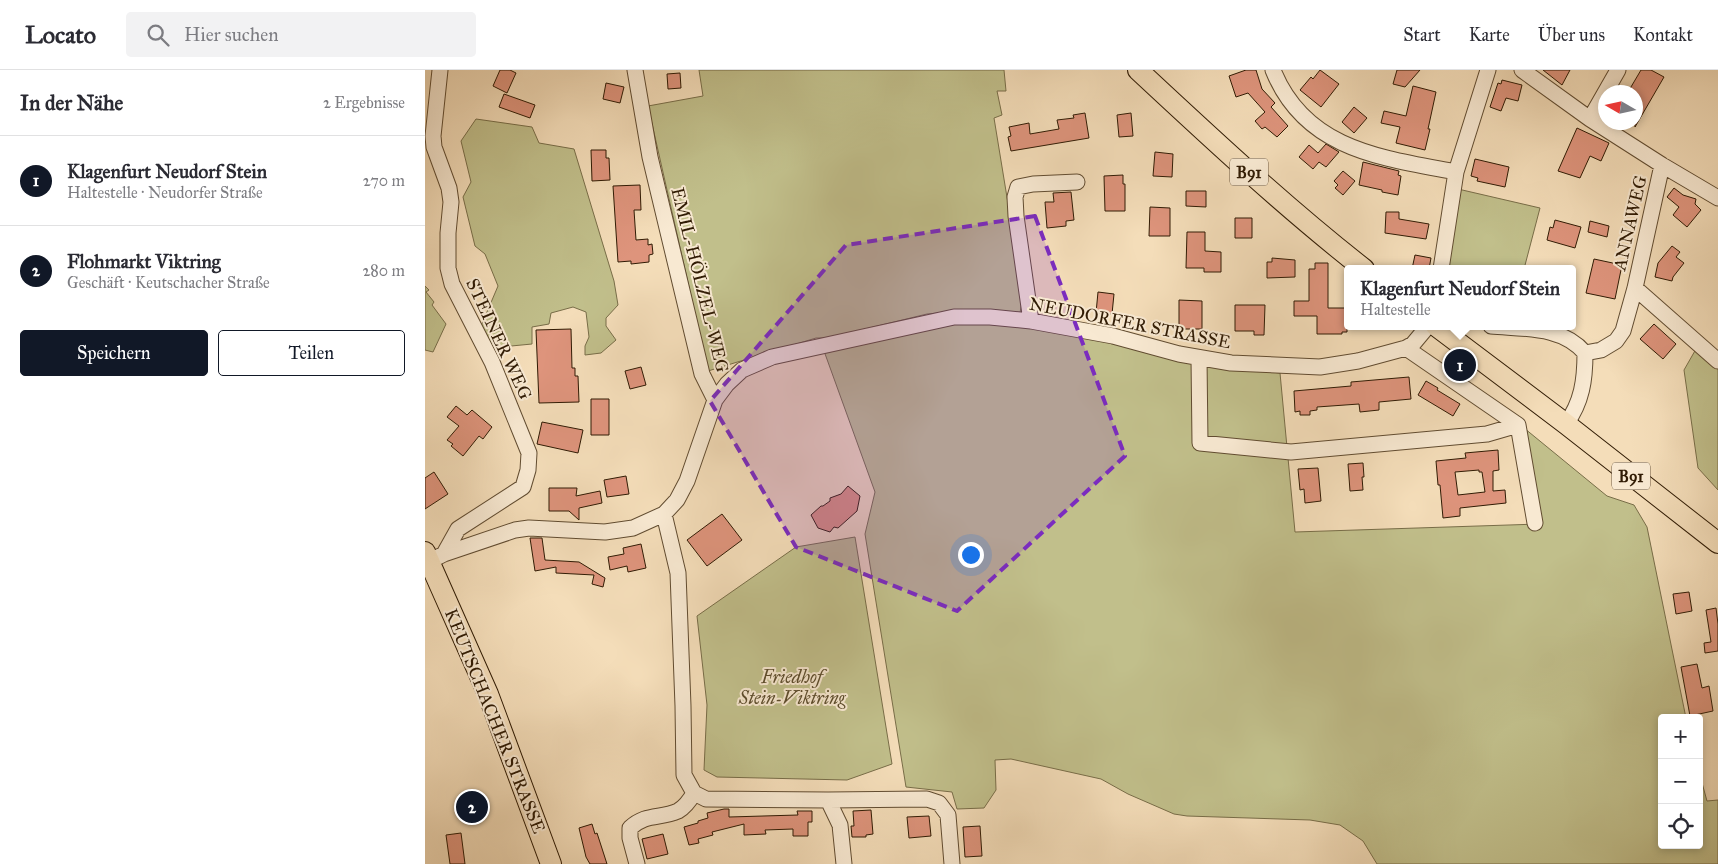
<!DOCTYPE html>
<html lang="de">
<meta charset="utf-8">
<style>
:root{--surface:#fff;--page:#f2f2f3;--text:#2b2b33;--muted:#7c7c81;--line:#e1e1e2;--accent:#111827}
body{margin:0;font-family:"IM FELL Great Primer",serif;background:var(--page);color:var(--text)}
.controls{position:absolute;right:15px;bottom:15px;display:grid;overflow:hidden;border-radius:5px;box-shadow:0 2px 8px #0003}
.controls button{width:45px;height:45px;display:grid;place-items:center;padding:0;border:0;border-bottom:1px solid var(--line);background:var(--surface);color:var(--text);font:25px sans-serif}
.compass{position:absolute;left:1173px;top:15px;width:45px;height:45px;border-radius:50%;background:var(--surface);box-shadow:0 2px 8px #0003;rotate:279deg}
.you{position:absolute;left:545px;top:484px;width:18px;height:18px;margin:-12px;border:4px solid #fff;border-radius:50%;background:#1a73e8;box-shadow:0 0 0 8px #1a73e833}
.badge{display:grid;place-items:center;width:32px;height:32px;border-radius:50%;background:var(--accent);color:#fff;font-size:16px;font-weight:700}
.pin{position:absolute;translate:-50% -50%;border:2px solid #fff;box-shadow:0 1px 5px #0006}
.popup{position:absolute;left:919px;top:195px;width:232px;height:65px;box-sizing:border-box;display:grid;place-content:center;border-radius:5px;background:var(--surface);filter:drop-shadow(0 1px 4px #0005);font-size:16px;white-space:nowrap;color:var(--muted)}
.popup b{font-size:19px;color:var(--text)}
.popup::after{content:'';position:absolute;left:50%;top:100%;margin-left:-10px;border:10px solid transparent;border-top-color:var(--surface)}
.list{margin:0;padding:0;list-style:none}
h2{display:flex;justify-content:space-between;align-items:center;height:65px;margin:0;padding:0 20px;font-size:21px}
h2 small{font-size:16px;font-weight:400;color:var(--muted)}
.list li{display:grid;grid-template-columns:32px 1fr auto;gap:15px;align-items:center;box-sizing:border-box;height:90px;padding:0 20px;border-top:1px solid var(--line)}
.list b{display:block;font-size:19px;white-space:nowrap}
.list p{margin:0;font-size:16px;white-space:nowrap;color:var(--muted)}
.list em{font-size:16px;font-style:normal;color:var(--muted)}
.actions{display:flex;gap:10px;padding:15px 20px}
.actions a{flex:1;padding:11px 0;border:1px solid var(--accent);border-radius:5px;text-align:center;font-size:18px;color:var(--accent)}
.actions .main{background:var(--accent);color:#fff}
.icon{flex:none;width:28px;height:28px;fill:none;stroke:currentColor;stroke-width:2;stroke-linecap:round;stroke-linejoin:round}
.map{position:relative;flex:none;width:1293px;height:794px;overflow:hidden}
header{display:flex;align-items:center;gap:30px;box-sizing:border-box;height:70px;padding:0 25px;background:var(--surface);border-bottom:1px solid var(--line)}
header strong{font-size:24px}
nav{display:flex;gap:28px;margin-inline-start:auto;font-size:18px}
.search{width:350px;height:45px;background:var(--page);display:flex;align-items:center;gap:12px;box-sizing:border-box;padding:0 18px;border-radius:5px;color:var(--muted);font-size:19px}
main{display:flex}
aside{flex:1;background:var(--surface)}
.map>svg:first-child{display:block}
.green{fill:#c1bf8b;stroke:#786d48}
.building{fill:#de947c;stroke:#301b04;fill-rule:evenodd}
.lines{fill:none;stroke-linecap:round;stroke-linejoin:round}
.minor-casing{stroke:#614c31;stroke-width:17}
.major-casing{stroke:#301b04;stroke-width:22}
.minor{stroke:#f8e9d2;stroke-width:15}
.major{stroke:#f4ddb9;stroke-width:20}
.marked{fill:#7b2cbf;fill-opacity:0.2;stroke:#7b2cbf;stroke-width:4;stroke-dasharray:10 6;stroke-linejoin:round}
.labels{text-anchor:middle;stroke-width:4;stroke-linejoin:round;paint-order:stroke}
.shield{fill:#f8e9d2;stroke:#6c5942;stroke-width:1}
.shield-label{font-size:16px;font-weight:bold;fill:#301b04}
.street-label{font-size:18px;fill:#301b04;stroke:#f8e9d2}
.park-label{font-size:18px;font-style:italic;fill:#5c4c2c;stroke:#f8e9d2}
</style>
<header>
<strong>Locato</strong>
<div class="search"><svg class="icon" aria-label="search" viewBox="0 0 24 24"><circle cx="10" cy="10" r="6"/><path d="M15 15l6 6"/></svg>Hier suchen</div>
<nav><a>Start</a><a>Karte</a><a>Über uns</a><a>Kontakt</a></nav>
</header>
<main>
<aside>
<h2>In der Nähe<small>2 Ergebnisse</small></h2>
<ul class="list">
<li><span class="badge">1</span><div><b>Klagenfurt Neudorf Stein</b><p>Haltestelle · Neudorfer Straße</p></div><em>270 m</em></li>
<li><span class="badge">2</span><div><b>Flohmarkt Viktring</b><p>Geschäft · Keutschacher Straße</p></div><em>280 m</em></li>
</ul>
<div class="actions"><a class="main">Speichern</a><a>Teilen</a></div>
</aside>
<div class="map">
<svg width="1293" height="794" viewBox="0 0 1293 794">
<rect width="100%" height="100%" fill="#f4ddb9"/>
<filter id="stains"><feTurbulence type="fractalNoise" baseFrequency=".004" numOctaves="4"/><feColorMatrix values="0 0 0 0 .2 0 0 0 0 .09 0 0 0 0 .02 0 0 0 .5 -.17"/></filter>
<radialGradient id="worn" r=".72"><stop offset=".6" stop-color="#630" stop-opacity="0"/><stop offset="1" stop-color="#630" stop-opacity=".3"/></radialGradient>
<path class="green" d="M 274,0 L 579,0 L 581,21 L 572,21 L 577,45 L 569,48 L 598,225 L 595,243 L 535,241 L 502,244 L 403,268 L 391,268 L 283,301 L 223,36 L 278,26 Z
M 51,49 L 107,57 L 114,73 L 149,79 L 189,211 L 193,235 L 181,248 L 181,256 L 191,270 L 176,283 L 160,285 L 160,276 L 164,267 L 161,242 L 148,237 L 126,243 L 124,254 L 107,257 L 107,274 L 76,277 L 63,271 L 56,256 L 73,216 L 60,184 L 50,176 L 38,127 L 46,112 L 36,71 Z
M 1033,119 L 1115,138 L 1099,199 L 1021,199 Z
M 0,216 L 4,220 L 1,222 L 9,232 L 7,235 L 21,254 L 8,282 L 0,280 Z
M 558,252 L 636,261 L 796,296 L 855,303 L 870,462 L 1114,454 L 1099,358 L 1182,426 L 1209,435 L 1222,457 L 1261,648 L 1237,648 L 1237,775 L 1274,775 L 1274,702 L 1282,731 L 1293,730 L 1293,794 L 952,794 L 938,771 L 915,755 L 885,750 L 762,746 L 749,744 L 703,724 L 676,709 L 586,689 L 570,690 L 571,720 L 559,738 L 532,739 L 527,722 L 481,717 L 440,464 L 450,422 L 399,281 L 503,255 Z
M 1271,279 L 1293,299 L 1293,420 L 1273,398 L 1259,300 Z
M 430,467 L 467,694 L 422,710 L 292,707 L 279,700 L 282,635 L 272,546 L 371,477 Z"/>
<path class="building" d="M 75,0 L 85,0 L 91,3 L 82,23 L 68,16 Z
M 821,0 L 831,0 L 837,19 L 850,33 L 846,37 L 863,56 L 852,67 L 840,57 L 837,59 L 830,51 L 840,42 L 823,23 L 811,27 L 804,6 Z
M 895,0 L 914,14 L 896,37 L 875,20 L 886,7 L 888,9 Z
M 972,0 L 995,0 L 980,17 L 968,14 Z
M 1118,0 L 1145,0 L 1137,15 Z
M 1216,0 L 1226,0 L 1239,7 L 1210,57 L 1210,22 L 1203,22 Z
M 255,3 L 256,18 L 243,19 L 242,4 Z
M 1077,10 L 1097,15 L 1093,31 L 1081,28 L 1076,41 L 1065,37 L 1073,13 L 1076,14 Z
M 181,13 L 199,17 L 195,33 L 178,29 Z
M 988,16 L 1011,22 L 1003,59 L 1005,59 L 1000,80 L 971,73 L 975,57 L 956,53 L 959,41 L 981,46 Z
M 79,24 L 110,35 L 105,48 L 74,37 Z
M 929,37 L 942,48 L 929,63 L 917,52 Z
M 660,43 L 664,68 L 586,81 L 583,67 L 586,66 L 584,57 L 604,53 L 605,64 L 634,59 L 632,50 L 649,48 L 648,45 Z
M 706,43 L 708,66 L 694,67 L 692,45 Z
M 1152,58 L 1184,73 L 1176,91 L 1165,86 L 1155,108 L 1133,101 Z
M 901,74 L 914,82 L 901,97 L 894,92 L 888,99 L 874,87 L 884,75 L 893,83 Z
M 166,80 L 181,80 L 181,88 L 184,88 L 185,110 L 167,111 Z
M 730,82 L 748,84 L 747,107 L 728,106 Z
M 1050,89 L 1084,97 L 1080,117 L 1052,111 L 1053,108 L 1046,106 Z
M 938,92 L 974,101 L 973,105 L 976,106 L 973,125 L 957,122 L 957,120 L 934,115 Z
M 918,101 L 930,111 L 918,125 L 910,118 L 913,115 L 909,111 Z
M 698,105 L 698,114 L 700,114 L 700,141 L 680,141 L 679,106 Z
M 215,115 L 216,140 L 209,140 L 211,170 L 223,169 L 223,175 L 227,174 L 228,184 L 224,185 L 224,192 L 206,194 L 206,191 L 193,192 L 188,116 Z
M 1249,118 L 1258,125 L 1271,129 L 1270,134 L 1276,140 L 1262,157 L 1248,145 L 1254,137 L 1242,127 Z
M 761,121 L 781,121 L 781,137 L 761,136 Z
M 646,122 L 649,150 L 641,151 L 641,156 L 622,158 L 620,132 L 629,132 L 628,123 Z
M 725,137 L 745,138 L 745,166 L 724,166 Z
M 961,142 L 974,142 L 974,149 L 1004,154 L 1001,169 L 960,163 Z
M 810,148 L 827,148 L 827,168 L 810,168 Z
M 1130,150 L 1156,157 L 1150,178 L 1122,170 L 1125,157 L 1128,158 Z
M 1165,151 L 1184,156 L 1182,167 L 1163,162 Z
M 762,162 L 780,162 L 780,181 L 796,182 L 796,202 L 779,202 L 779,198 L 761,198 Z
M 1247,176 L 1255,182 L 1251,187 L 1259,193 L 1248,207 L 1247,211 L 1230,207 L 1233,193 Z
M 990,185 L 1006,188 L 1004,199 L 987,199 Z
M 847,188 L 870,190 L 870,207 L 842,208 L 842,192 L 847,192 Z
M 1169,189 L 1197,195 L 1190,229 L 1161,223 Z
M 890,193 L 903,193 L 903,238 L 922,238 L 922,262 L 917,262 L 917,264 L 892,264 L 892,246 L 869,246 L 869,231 L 884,231 L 884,199 L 890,199 Z
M 673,222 L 689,224 L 687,244 L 671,243 Z
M 754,230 L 777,231 L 777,259 L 754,259 Z
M 810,235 L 840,235 L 839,265 L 829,265 L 829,261 L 810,261 Z
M 1229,254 L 1251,274 L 1238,289 L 1215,269 Z
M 146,259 L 147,298 L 150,298 L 150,306 L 153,306 L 154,332 L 114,333 L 111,260 Z
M 216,297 L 221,315 L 205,319 L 200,301 Z
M 984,307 L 986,329 L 954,332 L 954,340 L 935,342 L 934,334 L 892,337 L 892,340 L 885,341 L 885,345 L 875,345 L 875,341 L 870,342 L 869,321 L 926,316 L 926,312 Z
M 1001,311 L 1013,318 L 1012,320 L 1035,334 L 1028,346 L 993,325 Z
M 166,329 L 184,329 L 184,365 L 166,365 Z
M 31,336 L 42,345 L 47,340 L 67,357 L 58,369 L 54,366 L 38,386 L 26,376 L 28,374 L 22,370 L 34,356 L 22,347 Z
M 117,352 L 158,360 L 153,383 L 112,374 Z
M 1073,380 L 1074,400 L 1068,401 L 1068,421 L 1080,420 L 1081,433 L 1035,438 L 1035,446 L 1018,448 L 1015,415 L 1013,415 L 1011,391 L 1041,388 L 1040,383 ZM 1054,400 L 1054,402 L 1057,402 L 1060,422 L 1033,425 L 1030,402 Z
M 938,393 L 939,407 L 937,407 L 938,420 L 925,421 L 923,394 Z
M 893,398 L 896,431 L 880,433 L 879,419 L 875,420 L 873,399 Z
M 9,402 L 23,424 L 0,439 L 0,408 Z
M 201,406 L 204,424 L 182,427 L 179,410 Z
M 423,416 L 435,426 L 432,441 L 413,458 L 409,457 L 405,462 L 393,458 L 386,445 L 396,436 L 398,436 L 405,431 L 405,428 L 416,424 Z
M 124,418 L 152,418 L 151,426 L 175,421 L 177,433 L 154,438 L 154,450 L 144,441 L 124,441 Z
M 297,444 L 317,470 L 282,496 L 262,470 Z
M 105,468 L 117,468 L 120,490 L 154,492 L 180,508 L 178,517 L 167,514 L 169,505 L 131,503 L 131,497 L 110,501 Z
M 216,474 L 221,498 L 203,502 L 202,496 L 185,500 L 183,487 L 199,484 L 198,478 Z
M 1264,522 L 1267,541 L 1251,544 L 1248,524 Z
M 1291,538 L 1293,554 L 1293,581 L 1280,583 L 1279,573 L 1286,572 L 1281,540 Z
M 1272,594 L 1277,618 L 1284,616 L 1288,641 L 1265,646 L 1256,597 Z
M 299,739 L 304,739 L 304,747 L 373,745 L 372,741 L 387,741 L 387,752 L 383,752 L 383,766 L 368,766 L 368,759 L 340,760 L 341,764 L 319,765 L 319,754 L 287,762 L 288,765 L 273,769 L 274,773 L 264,775 L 259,757 L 273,753 L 273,751 L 283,748 L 282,743 Z
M 446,740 L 448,764 L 441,765 L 441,767 L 427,767 L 426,756 L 429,756 L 428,741 Z
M 504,746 L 506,766 L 484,768 L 482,747 Z
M 167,754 L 170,764 L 172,763 L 182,794 L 165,794 L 161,787 L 154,758 Z
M 555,756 L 557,786 L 540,787 L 538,757 Z
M 36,763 L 40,794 L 25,794 L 21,765 Z
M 238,764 L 243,784 L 222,789 L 217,769 Z"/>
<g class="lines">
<defs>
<path id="minor" d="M 15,0 L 8,66 L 9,77 L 24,118 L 26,132 L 23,163 L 23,198 L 27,214 L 67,292 L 104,383 L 103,400 L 98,417 L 33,459 L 19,484
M 210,0 L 225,87 L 277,304 L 290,330
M 848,0 C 880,80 957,88 1031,102
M 1097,0 L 1165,49 L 1237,95 L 1293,128
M 1165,49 L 1193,0
M 1016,199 L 1031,102 L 1063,0
M 1210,218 L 1293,291
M 606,251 L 591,146 L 590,127 L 593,117 L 608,114 L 652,112
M 1066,256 C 1100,259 1137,256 1160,283 C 1160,310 1157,332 1141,354
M 981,278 L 1093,355
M 1160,283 L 1176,280 L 1191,271 L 1198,261 L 1210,218 L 1237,95
M 774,288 L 775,373 L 866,382 L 1062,364 L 1093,355
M 1093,355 L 1110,453
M 239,444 L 253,503 L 258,636 L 259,705 L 269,723
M 5,491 L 19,484 L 90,460 L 104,458 L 180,462 L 208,458 L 239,444 L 252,430 L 262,411 L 290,330 L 302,314 L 317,300 L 347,287 L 529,247 L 565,247 L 606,251 L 688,266 L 754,284 L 806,293 L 895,297 L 933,291 L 981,278 L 988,274 L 1003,256
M 269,723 L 281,729 L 403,730 L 415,755 L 419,794
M 403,730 L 502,729 L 514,733 L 523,745 L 527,794
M 212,794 L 205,768 L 205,758 C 221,743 235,749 253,741 C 260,737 265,730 269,723"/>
<path id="major" d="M 713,0 C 786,68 860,137 939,199
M 1011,256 L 1141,354 L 1293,473
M 0,482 L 63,624 L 126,794"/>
</defs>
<use href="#minor" class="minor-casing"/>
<use href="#major" class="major-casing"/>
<use href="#minor" class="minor"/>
<use href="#major" class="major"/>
</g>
<path class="marked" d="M 610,146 L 700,386 L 532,541 L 371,477 L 285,331 L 421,175 Z"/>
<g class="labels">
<g class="shield">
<rect x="805" y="88.5" width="38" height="27" rx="4"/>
<rect x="1187" y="392.5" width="38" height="27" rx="4"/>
</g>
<g class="shield-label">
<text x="824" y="108">B91</text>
<text x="1206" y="412">B91</text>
</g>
<g class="street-label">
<text transform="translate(1205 153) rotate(-77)" y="6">ANNAWEG</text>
<text transform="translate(275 210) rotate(76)" y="6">EMIL-HÖLZEL-WEG</text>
<text transform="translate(705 253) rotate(11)" y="6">NEUDORFER STRASSE</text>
<text transform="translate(74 269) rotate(65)" y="6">STEINER WEG</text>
<text transform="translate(70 651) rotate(68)" y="6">KEUTSCHACHER STRASSE</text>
</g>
<g class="park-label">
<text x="367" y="613">Friedhof<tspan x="367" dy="21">Stein-Viktring</tspan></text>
</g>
</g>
<rect width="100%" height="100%" filter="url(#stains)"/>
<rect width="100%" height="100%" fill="url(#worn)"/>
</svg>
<div class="controls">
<button>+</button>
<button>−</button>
<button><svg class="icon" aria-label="locate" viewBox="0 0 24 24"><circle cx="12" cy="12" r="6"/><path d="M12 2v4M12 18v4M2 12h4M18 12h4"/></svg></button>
</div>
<svg class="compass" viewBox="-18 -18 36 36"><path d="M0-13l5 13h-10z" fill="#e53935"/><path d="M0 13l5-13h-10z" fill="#7c7c81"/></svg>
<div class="you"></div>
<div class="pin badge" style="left:1035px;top:295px">1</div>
<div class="popup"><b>Klagenfurt Neudorf Stein</b>Haltestelle</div>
<div class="pin badge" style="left:47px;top:737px">2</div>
</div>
</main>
